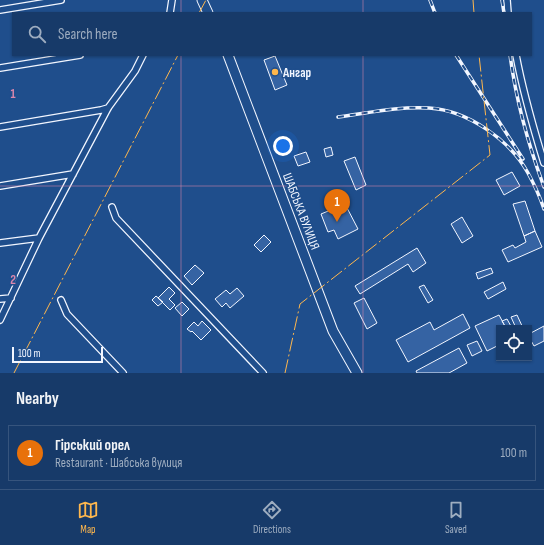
<!DOCTYPE html>
<meta charset="utf-8">
<style>
:root{--surface:#173a69;--page:#244571;--text:#f1f3f6;--muted:#9eadc0;--line:#36547d;--accent:#ffb74d}
body{margin:0;font-family:"Sofia Sans Condensed",sans-serif;background:var(--page);color:var(--text)}
.controls{position:absolute;right:12px;bottom:12px;display:grid;overflow:hidden;border-radius:0px;box-shadow:0 1px 3px #0004}
.controls button{width:36px;height:36px;display:grid;place-items:center;padding:0;border:0;border-bottom:1px solid var(--line);background:var(--surface);color:var(--text);font:20px sans-serif}
.scale{position:absolute;left:12px;bottom:10px;width:91px;box-sizing:border-box;padding-left:4px;border:2px solid #f2f6ff;border-top:0;font-size:11px;line-height:14px;white-space:nowrap;color:#f2f6ff;-webkit-text-stroke:3px #1f4e8c;paint-order:stroke}
.you{position:absolute;left:283px;top:146px;width:14px;height:14px;margin:-10px;border:3px solid #fff;border-radius:50%;background:#1a73e8;box-shadow:0 0 0 6px #1a73e833}
.badge{display:grid;place-items:center;width:26px;height:26px;border-radius:50%;background:var(--accent);color:#fff;font-size:13px;font-weight:700}
.pin{position:absolute;translate:-50% -33px;filter:drop-shadow(0 1px 2px #0008)}
.pin::after{content:'';position:absolute;top:21px;width:14px;height:12px;background:inherit;clip-path:polygon(0 0,100% 0,50% 100%)}
.list{margin:0;padding:0;list-style:none}
h2{display:flex;justify-content:space-between;align-items:center;height:52px;margin:0;padding:0 16px;font-size:17px}
h2 small{font-size:13px;font-weight:400;color:var(--muted)}
.list li{display:grid;grid-template-columns:26px 1fr auto;gap:12px;align-items:center;box-sizing:border-box;height:56px;margin:0 8px 8px;padding:0 8px;border:1px solid var(--line);border-radius:0px}
.list b{display:block;font-size:15px;white-space:nowrap}
.list p{margin:0;font-size:13px;white-space:nowrap;color:var(--muted)}
.list em{font-size:13px;font-style:normal;color:var(--muted)}
.icon{flex:none;width:22px;height:22px;fill:none;stroke:currentColor;stroke-width:2;stroke-linecap:round;stroke-linejoin:round}
.map{position:relative;flex:none;width:544px;height:373px;overflow:hidden}
.search{position:absolute;background:var(--surface);box-shadow:0 1px 3px #0004;left:12px;right:12px;top:12px;height:44px;display:flex;align-items:center;gap:10px;box-sizing:border-box;padding:0 14px;border-radius:0px;color:var(--muted);font-size:15px}
.sheet{height:116px;background:var(--surface)}
nav{display:flex;justify-content:space-around;align-items:center;box-sizing:border-box;height:56px;border-top:1px solid var(--line);background:var(--surface);font-size:11px;color:var(--muted)}
nav a{display:grid;justify-items:center;gap:2px}
nav .on{color:var(--accent)}
.map>svg:first-child{display:block}
.building{fill:#3563a3;stroke:#f2f6ff}
.lines{fill:none;stroke-linecap:round;stroke-linejoin:round}
.minor-casing{stroke:#f2f6ff;stroke-width:8}
.primary-casing{stroke:#f2f6ff;stroke-width:11}
.minor{stroke:#1f4e8c;stroke-width:5.5}
.primary{stroke:#1f4e8c;stroke-width:9}
.rail-casing{stroke:#f2f6ff;stroke-width:3.5}
.rail{stroke:#1f4e8c;stroke-width:2;stroke-dasharray:6;stroke-linecap:butt}
.power{stroke:#ffb74d;stroke-width:1;stroke-dasharray:14 3 2 3;stroke-linecap:butt}
.grid{fill:none;stroke:#da87ad;stroke-width:1;stroke-opacity:0.55}
.poi-dot{fill:#ffb74d;stroke:#1f4e8c;stroke-width:1.5}
.labels{text-anchor:middle;stroke-width:3;stroke-linejoin:round;paint-order:stroke}
.poi-label{font-size:13px;font-weight:bold;fill:#f2f6ff;stroke:#1f4e8c;text-anchor:start}
.street-label{font-size:13px;fill:#f2f6ff;stroke:#1f4e8c}
.grid-label{font-size:13px;text-anchor:middle;font-weight:bold;fill:#da87ad;stroke:#1f4e8c;stroke-width:3;stroke-linejoin:round;paint-order:stroke}
</style>
<div class="map">
<svg width="544" height="373" viewBox="0 0 544 373">
<rect width="100%" height="100%" fill="#1f4e8c"/>
<path class="building" d="M 275,56 L 287,85 L 275,90 L 264,60 Z
M 331,147 L 333,155 L 326,157 L 324,149 Z
M 306,152 L 310,162 L 298,166 L 294,156 Z
M 355,157 L 366,185 L 356,190 L 344,161 Z
M 512,172 L 520,186 L 504,195 L 496,180 Z
M 525,201 L 535,231 L 524,236 L 513,204 Z
M 345,204 L 358,229 L 338,239 L 334,230 L 328,232 L 321,214 Z
M 462,217 L 473,236 L 462,243 L 451,224 Z
M 535,231 L 542,247 L 508,262 L 502,250 L 513,245 L 515,248 L 526,242 L 524,236 Z
M 264,235 L 271,242 L 261,252 L 254,245 Z
M 417,248 L 426,263 L 413,272 L 408,264 L 360,294 L 355,286 Z
M 195,265 L 204,273 L 192,285 L 184,276 Z
M 491,268 L 493,273 L 478,279 L 476,273 Z
M 503,282 L 506,289 L 488,299 L 484,292 Z
M 424,285 L 433,300 L 428,303 L 419,287 Z
M 169,287 L 175,293 L 169,299 L 175,305 L 170,310 L 158,298 Z
M 237,288 L 244,296 L 230,308 L 226,303 L 222,307 L 215,299 L 226,290 L 230,294 Z
M 156,296 L 163,302 L 158,306 L 152,300 Z
M 364,298 L 377,323 L 367,329 L 354,303 Z
M 182,302 L 189,309 L 182,316 L 175,308 Z
M 463,314 L 470,328 L 408,362 L 396,340 L 430,322 L 434,330 Z
M 499,315 L 506,328 L 499,328 L 499,345 L 487,351 L 475,326 Z
M 517,315 L 523,328 L 516,328 L 511,317 Z
M 507,319 L 512,328 L 506,328 L 502,321 Z
M 202,321 L 211,330 L 201,340 L 192,331 L 191,332 L 187,329 L 194,322 L 198,326 Z
M 544,326 L 544,341 L 534,346 L 529,337 L 529,334 Z
M 477,341 L 482,351 L 472,356 L 467,345 Z
M 459,348 L 467,363 L 449,373 L 417,373 L 416,371 Z"/>
<g class="lines">
<defs>
<path id="minor" d="M 507,0 L 508,13
M 0,10 L 61,0
M 170,13 L 172,0
M 516,55 C 523,92 533,127 544,163
M 0,68 L 80,55
M 0,127 L 101,110 L 108,108
M 0,186 L 73,174
M 112,207 L 116,218 L 263,373
M 0,243 L 39,238
M 0,299 L 11,298
M 61,300 L 67,314 L 123,373
M 0,320 L 39,238 L 108,108 L 135,71 L 143,55"/>
<path id="primary" d="M 202,0 L 208,13
M 228,55 L 333,331 L 357,373"/>
</defs>
<use href="#minor" class="minor-casing"/>
<use href="#primary" class="primary-casing"/>
<use href="#minor" class="minor"/>
<use href="#primary" class="primary"/>
<defs>
<path id="rail" d="M 430,0 L 435,13
M 502,0 L 504,13
M 456,55 L 523,159
M 510,55 C 516,100 528,144 544,187
M 338,117 C 368,113 399,106 429,108 C 467,110 510,140 528,173 C 534,184 540,197 544,209"/>
</defs>
<use href="#rail" class="rail-casing"/>
<use href="#rail" class="rail"/>
<path class="power" d="M 473,0 L 474,13
M 199,13 L 206,0
M 14,373 L 178,55
M 285,373 L 300,304 L 490,155 L 479,55"/>
</g>
<path class="grid" d="M 181,0 L 181,13M 363,0 L 363,13M 181,55 L 181,373M 363,55 L 363,373M 0,186 L 544,186"/>
<circle class="poi-dot" cx="275" cy="72" r="4"/>
<g class="labels">
<g class="poi-label">
<text x="283" y="77">Ангар</text>
</g>
<g class="street-label">
<text transform="translate(302 211) rotate(69)" y="5">ШАБСЬКА ВУЛИЦЯ</text>
</g>
</g>
<g class="grid-label">
<text x="13" y="98">1</text>
<text x="13" y="284">2</text>
</g>
</svg>
<div class="controls">
<button><svg class="icon" aria-label="locate" viewBox="0 0 24 24"><circle cx="12" cy="12" r="6"/><path d="M12 2v4M12 18v4M2 12h4M18 12h4"/></svg></button>
</div>
<div class="scale">100 m</div>
<div class="you"></div>
<div class="pin badge" style="left:337px;top:222px;background:#e8710a">1</div>
<div class="search"><svg class="icon" aria-label="search" viewBox="0 0 24 24"><circle cx="10" cy="10" r="6"/><path d="M15 15l6 6"/></svg>Search here</div>
</div>
<section class="sheet">
<h2>Nearby<small></small></h2>
<ul class="list">
<li><span class="badge" style="background:#e8710a">1</span><div><b>Гірський орел</b><p>Restaurant · Шабська вулиця</p></div><em>100 m</em></li>
</ul>
</section>
<nav>
<a class="on"><svg class="icon" aria-label="map" viewBox="0 0 24 24"><path d="M3 6l6-2 6 2 6-2v14l-6 2-6-2-6 2zM9 4v14M15 6v14"/></svg>Map</a>
<a><svg class="icon" aria-label="directions" viewBox="0 0 24 24"><path d="M12 3l9 9-9 9-9-9zM9 14v-3h6M13 9l2 2-2 2"/></svg>Directions</a>
<a><svg class="icon" aria-label="saved" viewBox="0 0 24 24"><path d="M7 4h10v16l-5-4-5 4z"/></svg>Saved</a>
</nav>
